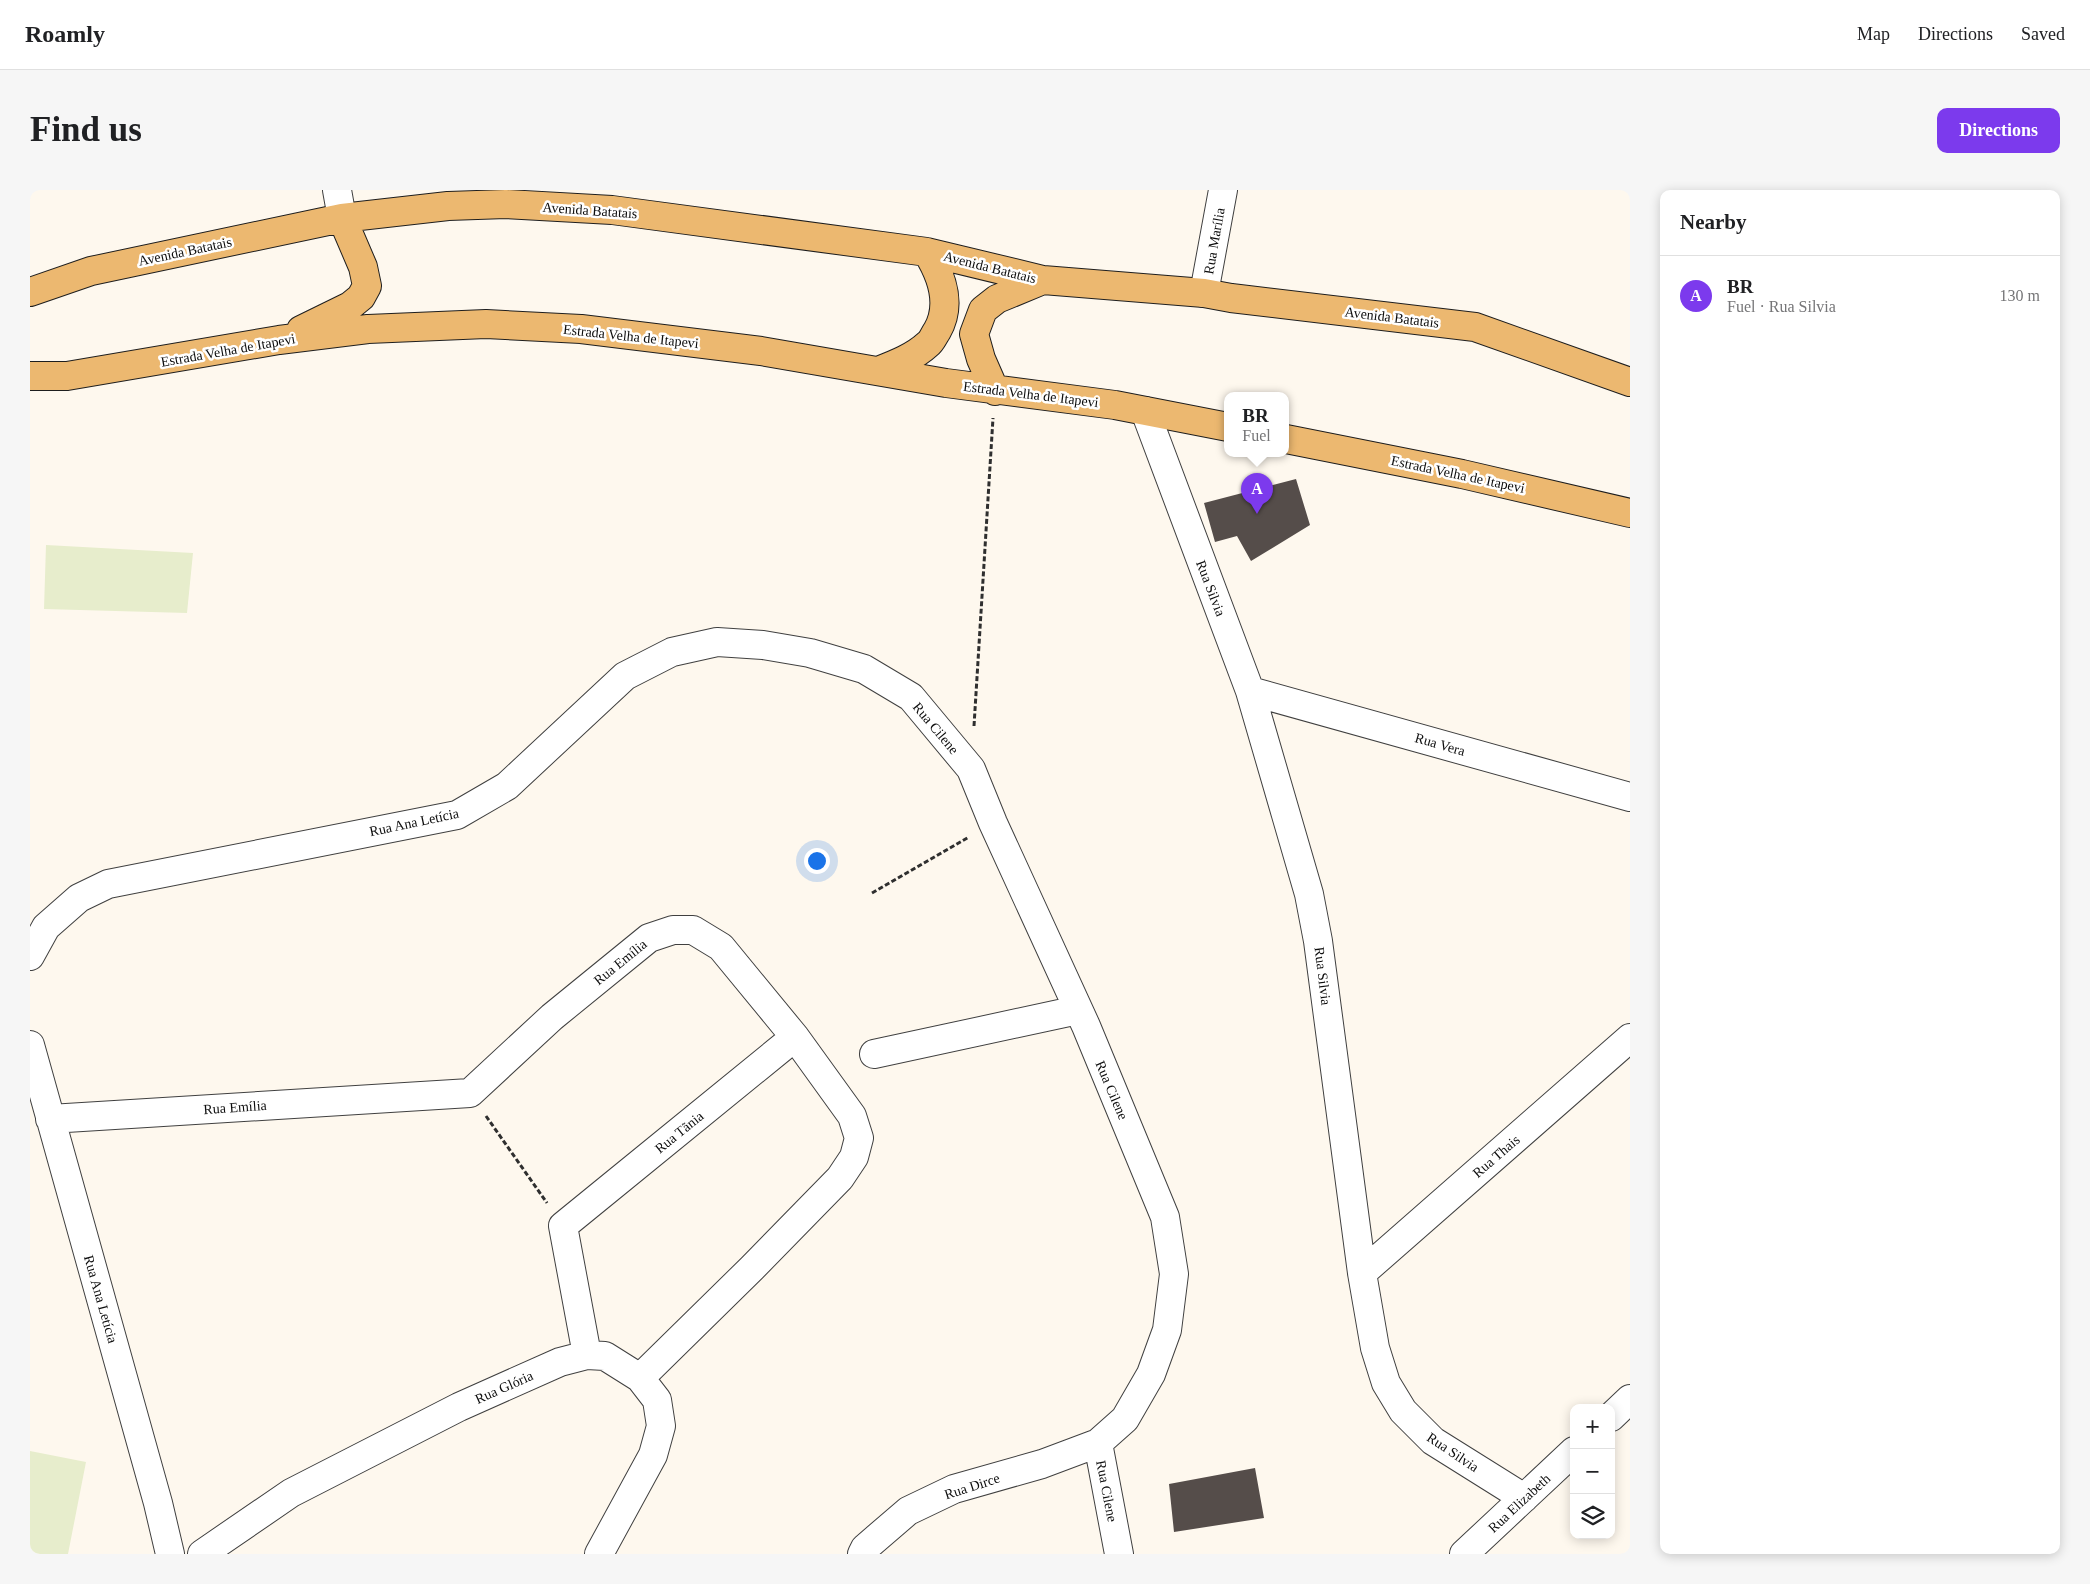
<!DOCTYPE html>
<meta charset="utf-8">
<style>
:root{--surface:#fff;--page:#f6f6f6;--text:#202124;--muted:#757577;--line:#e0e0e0;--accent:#7c3aed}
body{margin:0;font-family:"Times New Roman",serif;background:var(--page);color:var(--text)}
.controls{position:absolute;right:15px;bottom:15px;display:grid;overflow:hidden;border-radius:10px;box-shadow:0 2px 12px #0003}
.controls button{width:45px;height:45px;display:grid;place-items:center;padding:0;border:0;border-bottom:1px solid var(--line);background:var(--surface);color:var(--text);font:25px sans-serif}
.you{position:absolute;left:786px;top:670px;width:18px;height:18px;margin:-12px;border:4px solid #fff;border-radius:50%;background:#1a73e8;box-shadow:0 0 0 8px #1a73e833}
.badge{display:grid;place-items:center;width:32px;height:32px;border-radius:50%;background:var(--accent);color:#fff;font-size:16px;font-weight:700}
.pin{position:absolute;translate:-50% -41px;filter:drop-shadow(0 1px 2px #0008)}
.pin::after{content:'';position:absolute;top:26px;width:18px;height:15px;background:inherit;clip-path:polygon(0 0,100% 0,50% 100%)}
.popup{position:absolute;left:1194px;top:202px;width:65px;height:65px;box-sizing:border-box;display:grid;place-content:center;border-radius:10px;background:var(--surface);filter:drop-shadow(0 1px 4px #0005);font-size:16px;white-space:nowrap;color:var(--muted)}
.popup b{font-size:19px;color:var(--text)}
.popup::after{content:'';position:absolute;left:50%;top:100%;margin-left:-10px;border:10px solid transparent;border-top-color:var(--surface)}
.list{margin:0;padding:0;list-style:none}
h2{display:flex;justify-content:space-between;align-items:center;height:65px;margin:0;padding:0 20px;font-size:21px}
h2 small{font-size:16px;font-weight:400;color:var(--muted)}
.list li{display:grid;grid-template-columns:32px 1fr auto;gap:15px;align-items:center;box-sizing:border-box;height:80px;padding:0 20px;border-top:1px solid var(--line)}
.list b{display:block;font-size:19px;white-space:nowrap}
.list p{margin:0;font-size:16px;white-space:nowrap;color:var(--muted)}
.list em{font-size:16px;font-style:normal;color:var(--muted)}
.icon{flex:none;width:28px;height:28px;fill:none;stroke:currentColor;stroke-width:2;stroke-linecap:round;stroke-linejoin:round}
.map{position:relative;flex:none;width:1600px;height:1364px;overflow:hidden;border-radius:10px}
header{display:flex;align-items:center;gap:30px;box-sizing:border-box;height:70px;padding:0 25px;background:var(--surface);border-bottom:1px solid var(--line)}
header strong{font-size:24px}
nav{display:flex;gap:28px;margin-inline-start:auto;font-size:18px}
.intro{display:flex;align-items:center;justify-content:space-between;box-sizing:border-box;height:120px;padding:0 30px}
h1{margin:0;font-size:35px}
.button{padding:12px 22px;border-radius:10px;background:var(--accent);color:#fff;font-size:18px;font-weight:700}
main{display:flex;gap:30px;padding:0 30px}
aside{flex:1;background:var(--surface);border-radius:10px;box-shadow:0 2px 12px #0003}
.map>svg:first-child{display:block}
.pitch{fill:#e7edcc}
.building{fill:#554d4a}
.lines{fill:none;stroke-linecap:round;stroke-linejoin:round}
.minor-casing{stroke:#404040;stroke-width:30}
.major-casing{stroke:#1e1e1e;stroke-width:30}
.path{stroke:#2f2f2f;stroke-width:3;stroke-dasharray:5 2.5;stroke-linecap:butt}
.minor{stroke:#fff;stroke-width:28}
.major{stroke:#ecb870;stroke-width:28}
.labels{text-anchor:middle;stroke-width:5;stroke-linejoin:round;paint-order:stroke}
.street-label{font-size:14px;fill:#0d0d0d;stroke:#fff}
</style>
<header>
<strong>Roamly</strong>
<nav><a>Map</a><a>Directions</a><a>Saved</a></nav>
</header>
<div class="intro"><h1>Find us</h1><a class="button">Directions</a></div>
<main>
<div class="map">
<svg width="1600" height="1364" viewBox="0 0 1600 1364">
<rect width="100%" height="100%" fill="#fef8ee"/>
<path class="pitch" d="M 16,355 L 163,363 L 157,423 L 14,419 Z
M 0,1261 L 56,1272 L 38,1364 L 0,1364 Z"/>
<path class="building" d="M 1266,289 L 1280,335 L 1221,371 L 1207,346 L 1185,352 L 1174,313 Z
M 1225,1278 L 1234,1328 L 1144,1342 L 1139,1294 Z"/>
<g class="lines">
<defs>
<path id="minor" d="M 307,0 L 312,28
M 1174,103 L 1193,0
M 1115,221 L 1220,501 L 1279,704 L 1288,751 L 1332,1083 L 1345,1158 L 1356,1193 L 1373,1221 L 1403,1251 L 1494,1308
M 1220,501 L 1600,607
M 0,766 L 16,737 L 49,708 L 78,694 L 427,625 L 477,596 L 595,486 L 642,462 L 687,452 L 733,455 L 780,463 L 834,479 L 881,507 L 941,579 L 963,633 L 1056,836 L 1135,1027 L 1144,1084 L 1137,1140 L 1121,1184 L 1095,1229 L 1068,1253 L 1089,1364
M 0,855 L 128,1313 L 140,1364
M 844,864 L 1048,820
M 20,929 L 440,903 L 522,827 L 619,748 L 643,740 L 663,740 L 691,757 L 765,847 L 822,926 L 829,948 L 824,967 L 810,988 L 722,1078 L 610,1188
M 1332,1083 L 1600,848
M 557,1165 L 533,1036 L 765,847
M 1581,1227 L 1600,1209
M 172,1364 L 261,1303 L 429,1217 L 530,1172 L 557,1165 L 575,1166 L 610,1188 L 627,1210 L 631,1236 L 623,1265 L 569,1364
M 832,1364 L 835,1358 L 878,1321 L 924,1299 L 1012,1274 L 1068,1253
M 1434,1364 L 1544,1261"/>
<path id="major" d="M 0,102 L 61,81 L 312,28 L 418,16 L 476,14 L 582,20 L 897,62 L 1013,90 L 1174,103 L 1201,108 L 1445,137 L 1600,192
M 271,140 L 320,116 L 331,107 L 337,96 L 333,77 L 312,28
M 848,181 C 866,174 884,167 898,154 C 902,151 904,145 907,141 C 922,115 912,86 897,62
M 0,186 L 37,186 L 249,150 L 338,139 L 456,134 L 551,139 L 731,161 L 916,193 L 1085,215 L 1198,237
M 965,201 L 951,169 L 944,144 L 953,120 L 967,109 L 1013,90
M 1256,249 L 1432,284 L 1600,323"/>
</defs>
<use href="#minor" class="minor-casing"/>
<use href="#major" class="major-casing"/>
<path class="path" d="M 944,536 L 963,228
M 842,703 L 939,647
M 456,926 L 517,1013"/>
<use href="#minor" class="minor"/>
<use href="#major" class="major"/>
</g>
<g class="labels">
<g class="street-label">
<text transform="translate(560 20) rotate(4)" y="5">Avenida Batatais</text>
<text transform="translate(1184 51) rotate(-80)" y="5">Rua Marília</text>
<text transform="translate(155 61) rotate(-12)" y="5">Avenida Batatais</text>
<text transform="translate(960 77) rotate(14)" y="5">Avenida Batatais</text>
<text transform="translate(1362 127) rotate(7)" y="5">Avenida Batatais</text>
<text transform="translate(601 146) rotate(6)" y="5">Estrada Velha de Itapevi</text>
<text transform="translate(198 160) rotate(-10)" y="5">Estrada Velha de Itapevi</text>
<text transform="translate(1001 204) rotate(7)" y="5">Estrada Velha de Itapevi</text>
<text transform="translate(1428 284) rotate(12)" y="5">Estrada Velha de Itapevi</text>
<text transform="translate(1181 398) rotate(69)" y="5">Rua Silvia</text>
<text transform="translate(906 538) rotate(50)" y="5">Rua Cilene</text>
<text transform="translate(1410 554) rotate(16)" y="5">Rua Vera</text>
<text transform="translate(384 632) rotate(-12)" y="5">Rua Ana Letícia</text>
<text transform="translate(590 772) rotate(-39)" y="5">Rua Emília</text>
<text transform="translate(1293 786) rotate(83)" y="5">Rua Silvia</text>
<text transform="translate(1082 900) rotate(67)" y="5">Rua Cilene</text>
<text transform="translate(205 917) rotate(-4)" y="5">Rua Emília</text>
<text transform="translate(649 942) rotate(-39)" y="5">Rua Tãnia</text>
<text transform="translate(1466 966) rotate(-41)" y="5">Rua Thais</text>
<text transform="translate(71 1109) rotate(74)" y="5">Rua Ana Letícia</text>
<text transform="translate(474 1197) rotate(-24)" y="5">Rua Glória</text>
<text transform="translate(1423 1262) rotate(34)" y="5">Rua Silvia</text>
<text transform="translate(942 1296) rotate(-18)" y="5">Rua Dirce</text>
<text transform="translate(1077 1301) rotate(79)" y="5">Rua Cilene</text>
<text transform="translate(1489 1313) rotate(-43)" y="5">Rua Elizabeth</text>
</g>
</g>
</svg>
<div class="controls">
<button>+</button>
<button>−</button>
<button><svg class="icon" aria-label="layers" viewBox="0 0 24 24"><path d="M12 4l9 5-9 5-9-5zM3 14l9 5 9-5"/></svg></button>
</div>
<div class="you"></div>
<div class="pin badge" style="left:1227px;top:324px">A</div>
<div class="popup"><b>BR</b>Fuel</div>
</div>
<aside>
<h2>Nearby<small></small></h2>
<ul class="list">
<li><span class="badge">A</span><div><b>BR</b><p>Fuel · Rua Silvia</p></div><em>130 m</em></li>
</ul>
</aside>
</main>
